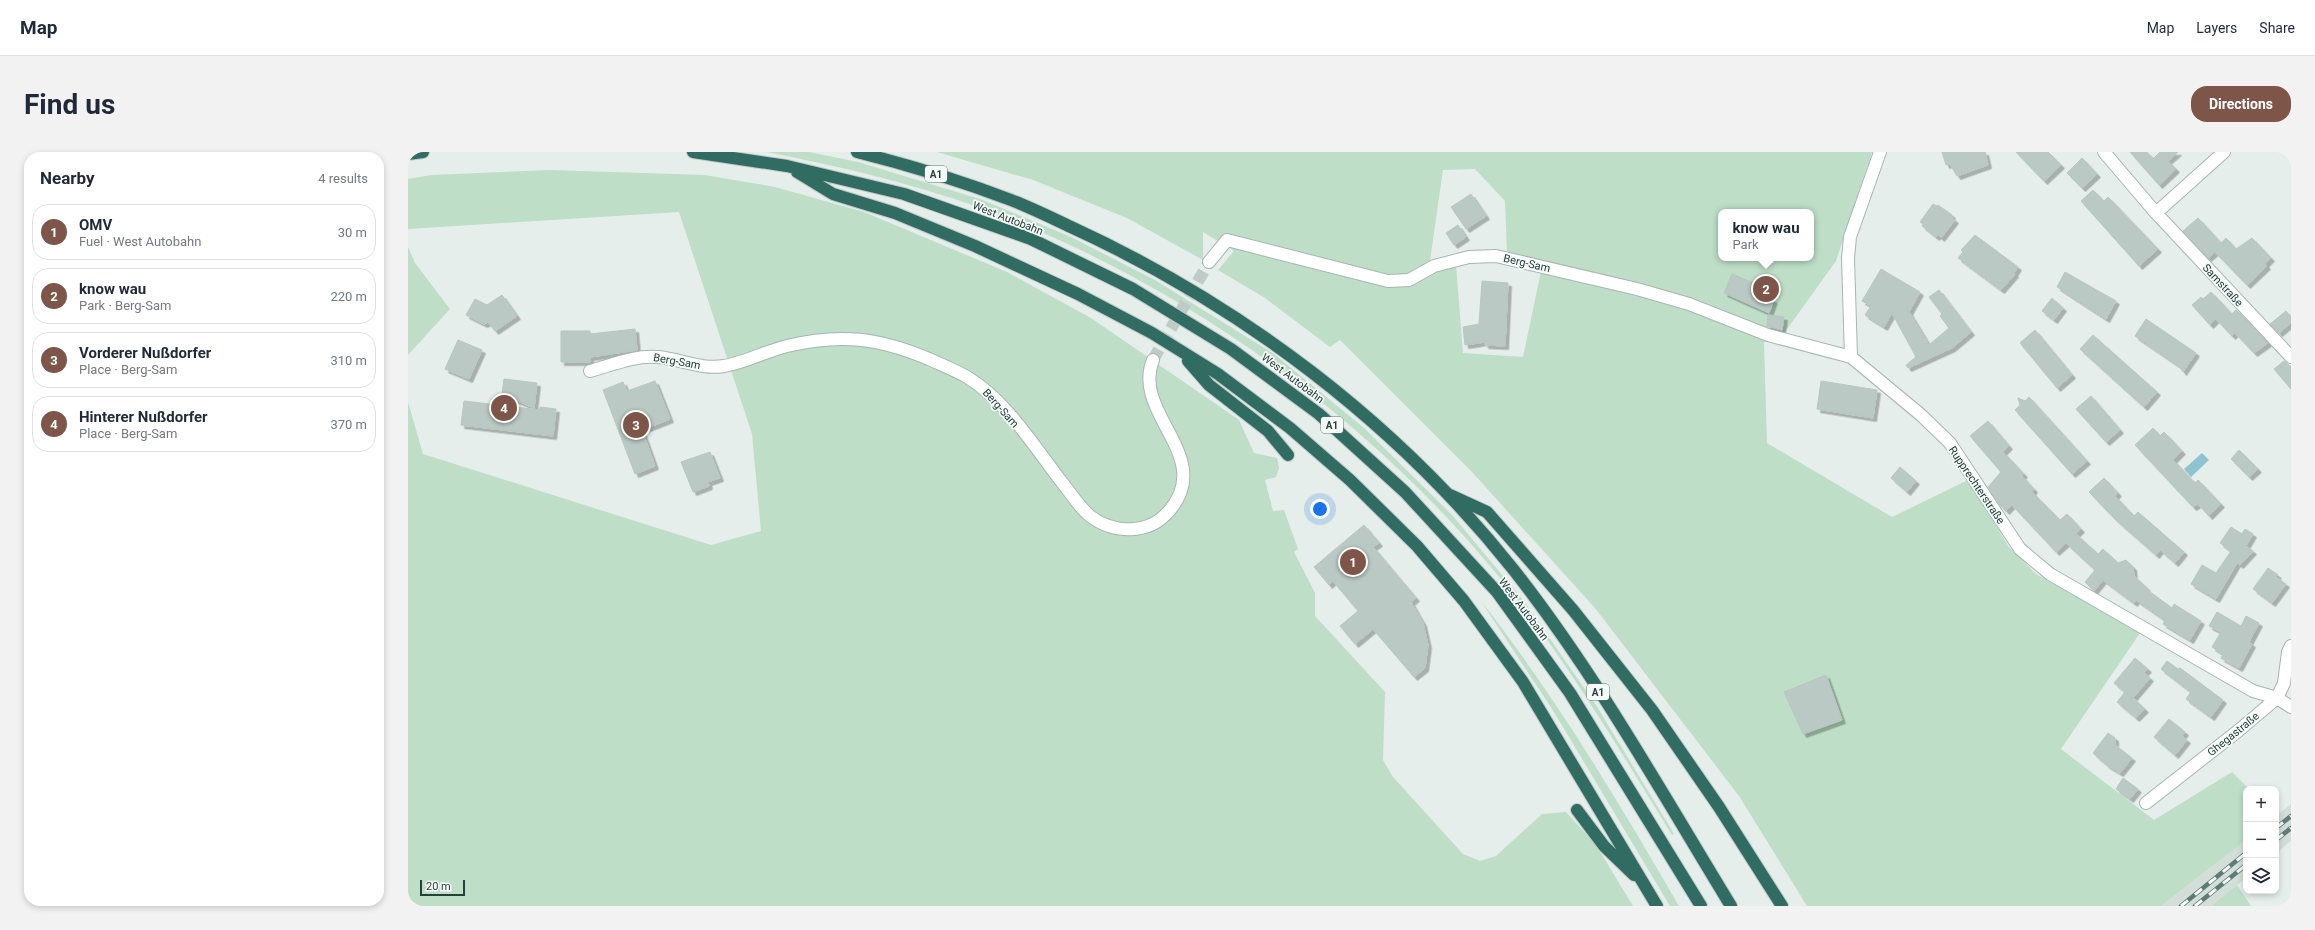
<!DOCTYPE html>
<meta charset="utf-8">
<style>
:root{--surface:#fff;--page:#f2f2f3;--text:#1f2937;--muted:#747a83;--line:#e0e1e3;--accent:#7d5549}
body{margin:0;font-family:Roboto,sans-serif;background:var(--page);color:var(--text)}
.controls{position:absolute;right:12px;bottom:12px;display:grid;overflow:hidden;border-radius:8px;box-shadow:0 2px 6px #0003}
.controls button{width:36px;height:36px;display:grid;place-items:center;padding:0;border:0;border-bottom:1px solid var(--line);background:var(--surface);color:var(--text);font:20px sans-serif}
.scale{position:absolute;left:12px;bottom:10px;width:45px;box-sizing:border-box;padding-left:4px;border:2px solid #244039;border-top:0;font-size:11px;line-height:14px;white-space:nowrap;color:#244039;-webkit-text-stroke:3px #f5faf8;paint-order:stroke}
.you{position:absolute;left:912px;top:357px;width:14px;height:14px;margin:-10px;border:3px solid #fff;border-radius:50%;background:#1a73e8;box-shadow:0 0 0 6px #1a73e833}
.badge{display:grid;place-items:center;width:26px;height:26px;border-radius:50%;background:var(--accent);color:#fff;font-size:13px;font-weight:700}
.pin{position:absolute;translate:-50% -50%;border:2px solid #fff;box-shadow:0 1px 4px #0006}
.popup{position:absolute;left:1310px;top:57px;width:96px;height:52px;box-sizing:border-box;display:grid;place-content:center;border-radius:8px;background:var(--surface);filter:drop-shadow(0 1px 3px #0005);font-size:13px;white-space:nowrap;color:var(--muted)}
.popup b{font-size:15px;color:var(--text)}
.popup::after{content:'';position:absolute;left:50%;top:100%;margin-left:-8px;border:8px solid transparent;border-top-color:var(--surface)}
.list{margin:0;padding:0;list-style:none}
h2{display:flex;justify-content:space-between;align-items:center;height:52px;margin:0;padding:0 16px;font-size:17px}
h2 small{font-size:13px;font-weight:400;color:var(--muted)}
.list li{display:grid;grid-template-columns:26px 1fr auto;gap:12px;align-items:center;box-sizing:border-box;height:56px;margin:0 8px 8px;padding:0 8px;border:1px solid var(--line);border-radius:16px}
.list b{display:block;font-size:15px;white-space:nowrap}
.list p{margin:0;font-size:13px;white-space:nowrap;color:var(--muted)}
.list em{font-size:13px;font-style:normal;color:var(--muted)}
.icon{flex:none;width:22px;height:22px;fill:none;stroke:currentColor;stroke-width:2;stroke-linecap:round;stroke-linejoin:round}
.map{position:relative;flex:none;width:1883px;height:754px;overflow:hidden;border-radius:16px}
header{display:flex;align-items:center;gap:24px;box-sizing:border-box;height:56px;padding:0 20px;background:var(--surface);border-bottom:1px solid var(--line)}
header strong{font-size:19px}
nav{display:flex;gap:22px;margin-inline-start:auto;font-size:14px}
.intro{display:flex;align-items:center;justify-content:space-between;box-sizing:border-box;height:96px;padding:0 24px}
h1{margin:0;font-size:28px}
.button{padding:10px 18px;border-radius:16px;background:var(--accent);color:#fff;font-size:14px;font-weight:700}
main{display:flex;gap:24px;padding:0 24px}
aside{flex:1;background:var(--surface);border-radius:16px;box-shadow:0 2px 6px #0003}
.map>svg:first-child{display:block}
.built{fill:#d3ded9}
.green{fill:#bedec8;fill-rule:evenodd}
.water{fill:#8ec4d2}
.building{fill:#bac9c3;stroke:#b7c7c1;filter:url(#shadow)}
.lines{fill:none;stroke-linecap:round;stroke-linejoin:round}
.minor-tunnel{stroke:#becbc7;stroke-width:12;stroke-dasharray:12 6;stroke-linecap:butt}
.minor-casing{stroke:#a7b6b1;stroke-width:14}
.motorway-casing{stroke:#c2cac8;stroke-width:14}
.minor{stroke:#fff;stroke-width:12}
.motorway{stroke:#306c62;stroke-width:12}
.rail-casing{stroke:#5f7b75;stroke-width:4.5}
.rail{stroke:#f5faf8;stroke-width:3;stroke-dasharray:9;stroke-linecap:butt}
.labels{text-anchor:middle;stroke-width:3.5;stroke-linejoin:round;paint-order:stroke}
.shield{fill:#f5faf8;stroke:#637872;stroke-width:1}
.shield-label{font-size:10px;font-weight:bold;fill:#244039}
.street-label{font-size:11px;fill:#244039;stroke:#f5faf8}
</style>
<header>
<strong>Map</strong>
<nav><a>Map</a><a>Layers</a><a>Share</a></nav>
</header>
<div class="intro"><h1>Find us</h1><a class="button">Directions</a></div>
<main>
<aside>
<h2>Nearby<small>4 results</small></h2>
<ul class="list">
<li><span class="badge">1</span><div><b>OMV</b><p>Fuel · West Autobahn</p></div><em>30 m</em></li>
<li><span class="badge">2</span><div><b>know wau</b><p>Park · Berg-Sam</p></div><em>220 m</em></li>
<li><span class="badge">3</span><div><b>Vorderer Nußdorfer</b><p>Place · Berg-Sam</p></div><em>310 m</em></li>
<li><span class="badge">4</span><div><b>Hinterer Nußdorfer</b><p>Place · Berg-Sam</p></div><em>370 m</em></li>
</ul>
</aside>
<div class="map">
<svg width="1883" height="754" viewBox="0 0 1883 754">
<defs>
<filter id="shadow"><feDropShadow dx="3.5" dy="3.5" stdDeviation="0" flood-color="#0004"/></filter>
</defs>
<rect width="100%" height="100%" fill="#e5eeea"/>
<path class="built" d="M 1883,652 L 1883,689 L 1868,701 L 1868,664 Z
M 1838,688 L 1838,726 L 1803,754 L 1753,754 Z"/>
<path class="green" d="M 359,0 L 401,0 L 450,10 L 572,47 L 661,84 L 747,128 L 866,202 L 956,276 L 1044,363 L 1115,448 L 1188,553 L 1266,682 L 1264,683 C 1216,605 1168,524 1112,451 C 977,276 778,130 570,55 C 502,31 431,14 359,0 Z
M 529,0 L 1464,0 L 1428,109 L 1377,180 L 1356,190 L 1359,291 L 1484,365 L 1560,328 L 1601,395 L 1628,422 L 1732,481 L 1653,597 L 1746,668 L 1824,620 L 1841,637 L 1838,637 L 1838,688 L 1753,754 L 1399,754 L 1331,644 L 1187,456 L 1064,320 L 932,188 L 922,195 L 857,146 L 810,118 L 826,99 L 795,80 L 795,108 L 719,66 L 625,28 ZM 1067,17 L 1097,49 L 1099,101 L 1133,119 L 1115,205 L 1055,201 L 1048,113 L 1022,109 L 1035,18 ZM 1313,60 L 1403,60 L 1403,106 L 1313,106 Z
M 142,18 L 297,23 L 367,35 L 456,60 L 599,120 L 683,166 L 831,268 L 846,301 L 869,306 L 871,316 L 868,325 L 857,328 L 865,359 L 876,358 L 890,397 L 886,400 L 907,441 L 907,464 L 977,540 L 975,608 L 985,625 L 1055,702 L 1072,709 L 1088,704 L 1134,662 L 1158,660 L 1188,693 L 1225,754 L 0,754 L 0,250 L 15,302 L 303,393 L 353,379 L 344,282 L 271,60 L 0,77 L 0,27 L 23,23 Z
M 0,95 L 7,111 L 42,157 L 0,203 Z
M 1073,449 C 1148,545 1210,649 1271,754 L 1262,754 L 1146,560 Z
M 1829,733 L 1843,754 L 1803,754 Z"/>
<path class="water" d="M 1794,301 L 1801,308 L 1783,325 L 1776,317 Z"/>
<path class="building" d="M 1534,0 L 1577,0 L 1580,13 L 1549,24 L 1542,12 L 1538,13 Z
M 1608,0 L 1640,0 L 1653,13 L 1636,29 Z
M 1722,0 L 1739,0 L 1745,7 L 1752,0 L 1770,0 L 1760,9 L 1768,17 L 1751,33 Z
M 1674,6 L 1689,22 L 1674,36 L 1659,21 Z
M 1685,38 L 1696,49 L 1700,45 L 1750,97 L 1731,114 L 1673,49 Z
M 1063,42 L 1078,64 L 1058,77 L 1043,55 Z
M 1525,52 L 1529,54 L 1530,53 L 1544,63 L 1543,65 L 1547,68 L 1533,86 L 1530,83 L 1528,85 L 1514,74 L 1515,72 L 1512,70 Z
M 1790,66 L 1813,91 L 1818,86 L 1828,97 L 1844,86 L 1863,106 L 1857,112 L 1859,114 L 1839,133 L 1807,100 L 1800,106 L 1775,79 Z
M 1050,73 L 1058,85 L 1046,93 L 1038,81 Z
M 1567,83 L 1610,115 L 1606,121 L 1607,122 L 1593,138 L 1550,106 L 1555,100 L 1553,98 Z
M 1473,117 L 1512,140 L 1501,160 L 1521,193 L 1541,176 L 1532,164 L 1534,162 L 1521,145 L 1531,138 L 1563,180 L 1544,196 L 1500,216 L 1498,213 L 1508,205 L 1484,161 L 1476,175 L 1457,163 L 1463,154 L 1454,149 Z
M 1657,120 L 1708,149 L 1698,167 L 1649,135 Z
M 1324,122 L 1360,137 L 1356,145 L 1366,148 L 1361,161 L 1316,141 Z
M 1074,129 L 1100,131 L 1097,194 L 1077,193 L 1077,190 L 1057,193 L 1055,175 L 1071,172 Z
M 1803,140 L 1824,162 L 1828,158 L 1860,191 L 1846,201 L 1827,181 L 1824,184 L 1808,167 L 1802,173 L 1784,153 L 1793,145 L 1795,147 Z
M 94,143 L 109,164 L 87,179 L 80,170 L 76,172 L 58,163 L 67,147 L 79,153 Z
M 1644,146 L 1655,156 L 1646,168 L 1634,159 Z
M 1878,159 L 1883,165 L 1883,171 L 1871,181 L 1862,172 Z
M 1360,163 L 1376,165 L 1374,178 L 1359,174 Z
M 1738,167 L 1788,201 L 1775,220 L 1771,214 L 1727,184 Z
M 227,177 L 229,198 L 182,205 L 182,210 L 153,210 L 153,179 L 182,179 L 182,182 Z
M 1627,178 L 1664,223 L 1649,236 L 1612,191 Z
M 1685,183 L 1749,240 L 1736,255 L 1672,197 Z
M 50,188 L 74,198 L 61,227 L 37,217 Z
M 1876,209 L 1883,215 L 1883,237 L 1866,217 Z
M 96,227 L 129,231 L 126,256 L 94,242 Z
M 247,229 L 262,267 L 234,278 L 247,314 L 227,322 L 195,238 L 215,230 L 219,239 Z
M 1413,229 L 1469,238 L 1465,266 L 1409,257 Z
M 1683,244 L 1712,278 L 1698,290 L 1668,257 Z
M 1621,245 L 1679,309 L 1664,322 L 1607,258 L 1612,253 L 1610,246 L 1617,249 Z
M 56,249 L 132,258 L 132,255 L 148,257 L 145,284 L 53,273 Z
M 1580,269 L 1601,294 L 1595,300 L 1616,322 L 1614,324 L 1626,337 L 1624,340 L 1652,368 L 1659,362 L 1673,377 L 1668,382 L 1690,402 L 1695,397 L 1710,411 L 1718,408 L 1725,415 L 1726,424 L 1739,436 L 1738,437 L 1764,456 L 1766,452 L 1793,469 L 1782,488 L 1755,472 L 1757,468 L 1728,448 L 1726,451 L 1695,428 L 1686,439 L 1677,430 L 1687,418 L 1658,391 L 1648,400 L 1604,353 L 1598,359 L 1591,352 L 1580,335 L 1593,320 L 1562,284 Z
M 1745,276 L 1752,284 L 1756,280 L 1774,299 L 1765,308 L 1787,331 L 1790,328 L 1813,352 L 1801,364 L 1790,352 L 1785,355 L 1727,293 Z
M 1831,298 L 1850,317 L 1841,325 L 1823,307 Z
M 302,300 L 312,326 L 300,330 L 301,334 L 285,340 L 273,310 Z
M 1492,315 L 1508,329 L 1499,340 L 1483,326 Z
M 1696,326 L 1710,341 L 1707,344 L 1726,364 L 1730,360 L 1776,400 L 1767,411 L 1752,398 L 1748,403 L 1708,368 L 1681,340 Z
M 956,373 L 971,391 L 965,395 L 1008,446 L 1003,450 L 1015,471 L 1020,493 L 1017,516 L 1006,525 L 965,477 L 947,492 L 932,474 L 950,459 L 925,429 L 921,433 L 906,415 Z
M 1823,375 L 1834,382 L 1837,377 L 1845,382 L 1838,394 L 1845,399 L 1832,413 L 1829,411 L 1808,447 L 1783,432 L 1794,413 L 1808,421 L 1823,399 L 1812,391 Z
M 1860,416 L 1870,423 L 1868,425 L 1878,432 L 1864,451 L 1845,437 Z
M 1809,460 L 1833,474 L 1838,464 L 1851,471 L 1841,490 L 1844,492 L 1831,516 L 1813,506 L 1815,502 L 1804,495 L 1813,480 L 1801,474 Z
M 1727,506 L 1740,517 L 1736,521 L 1742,526 L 1725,546 L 1737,557 L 1728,566 L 1709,550 L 1717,540 L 1706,531 Z
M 1759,509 L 1770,517 L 1772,516 L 1815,548 L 1803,565 L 1778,547 L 1783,540 L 1753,517 Z
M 1418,523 L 1434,568 L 1395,582 L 1376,540 Z
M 1761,567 L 1777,580 L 1774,584 L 1779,588 L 1767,603 L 1746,585 Z
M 1700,581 L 1707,586 L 1707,593 L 1724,606 L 1712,621 L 1700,614 L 1685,601 Z
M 1715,626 L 1730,637 L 1722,647 L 1708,637 Z"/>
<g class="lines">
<path class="minor-tunnel" d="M 745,208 L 801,110"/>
<defs>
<path id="minor" d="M 1472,0 L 1442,85 L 1440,106 L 1443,205 L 1513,263 L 1542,291 L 1612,397 L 1642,422 L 1845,539 L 1869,546 L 1883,555
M 1696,0 L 1748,61 L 1883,205
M 1748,61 L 1816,0
M 801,110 L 819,88 L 980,129 L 1001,128 L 1026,114 L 1061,105 L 1088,104 L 1229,137 L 1281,152 L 1360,183 L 1443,205
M 182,219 C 204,213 226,203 250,205 C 272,207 294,218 316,214 C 335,211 359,199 379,194 C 433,181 471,186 521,207 C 534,213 547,218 559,225 C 599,249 627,296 656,333 C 664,343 672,356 682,364 C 706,382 741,383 761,359 C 808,305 723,261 745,208
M 1738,651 L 1830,579 L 1869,546 L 1876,531 L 1880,500 L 1883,494"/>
<path id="motorway" d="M 285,0 L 379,14 L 496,42 L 623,87 L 725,137 L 823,197 L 911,262 L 997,340 L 1089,440 L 1162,541 L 1293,754
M 449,0 C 501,13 553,29 603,48 C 624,56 644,66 663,75 C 833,153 988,270 1105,417 C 1187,521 1254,641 1323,754
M 0,2 L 15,0
M 389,20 L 425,42 L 487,61 L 567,94 L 670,142 L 744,181 L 810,222 L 882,276 L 942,328 L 1009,394 L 1056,449 L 1115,530 L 1249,754
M 780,209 L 801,233 L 860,279 L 880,303
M 1042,343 L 1079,360 L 1165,458 L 1244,558 L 1311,655 L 1374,754
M 1169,658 L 1196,694 L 1226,723"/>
</defs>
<use href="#minor" class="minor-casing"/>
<use href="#motorway" class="motorway-casing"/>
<use href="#minor" class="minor"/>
<use href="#motorway" class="motorway"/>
<defs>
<path id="rail" d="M 1868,676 L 1883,664
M 1868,688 L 1883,676
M 1773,754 L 1838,701
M 1787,754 L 1838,713"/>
</defs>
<use href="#rail" class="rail-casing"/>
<use href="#rail" class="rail"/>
</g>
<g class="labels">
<g class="shield">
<rect x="517" y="14" width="22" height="16" rx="3"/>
<rect x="913" y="265" width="22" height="16" rx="3"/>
<rect x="1179" y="532" width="22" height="16" rx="3"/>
</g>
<g class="shield-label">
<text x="528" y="26">A1</text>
<text x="924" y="277">A1</text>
<text x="1190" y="544">A1</text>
</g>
<g class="street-label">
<text transform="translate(600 66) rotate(21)" y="4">West Autobahn</text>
<text transform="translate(1119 111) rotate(13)" y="4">Berg-Sam</text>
<text transform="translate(1815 133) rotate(47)" y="4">Samstraße</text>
<text transform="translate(269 209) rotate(10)" y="4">Berg-Sam</text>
<text transform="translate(885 226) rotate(37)" y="4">West Autobahn</text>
<text transform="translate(593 256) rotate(48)" y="4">Berg-Sam</text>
<text transform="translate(1569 333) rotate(56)" y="4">Rupprechterstraße</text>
<text transform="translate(1116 457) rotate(53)" y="4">West Autobahn</text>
<text transform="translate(1825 582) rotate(-39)" y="4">Ghegastraße</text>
</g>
</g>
</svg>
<div class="controls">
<button>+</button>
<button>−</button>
<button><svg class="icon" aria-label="layers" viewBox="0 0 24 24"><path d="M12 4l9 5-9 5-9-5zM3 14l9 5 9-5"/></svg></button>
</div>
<div class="scale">20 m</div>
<div class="you"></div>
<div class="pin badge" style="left:945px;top:410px">1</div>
<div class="pin badge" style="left:1358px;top:137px">2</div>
<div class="popup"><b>know wau</b>Park</div>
<div class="pin badge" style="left:228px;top:273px">3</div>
<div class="pin badge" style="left:96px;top:256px">4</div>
</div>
</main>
